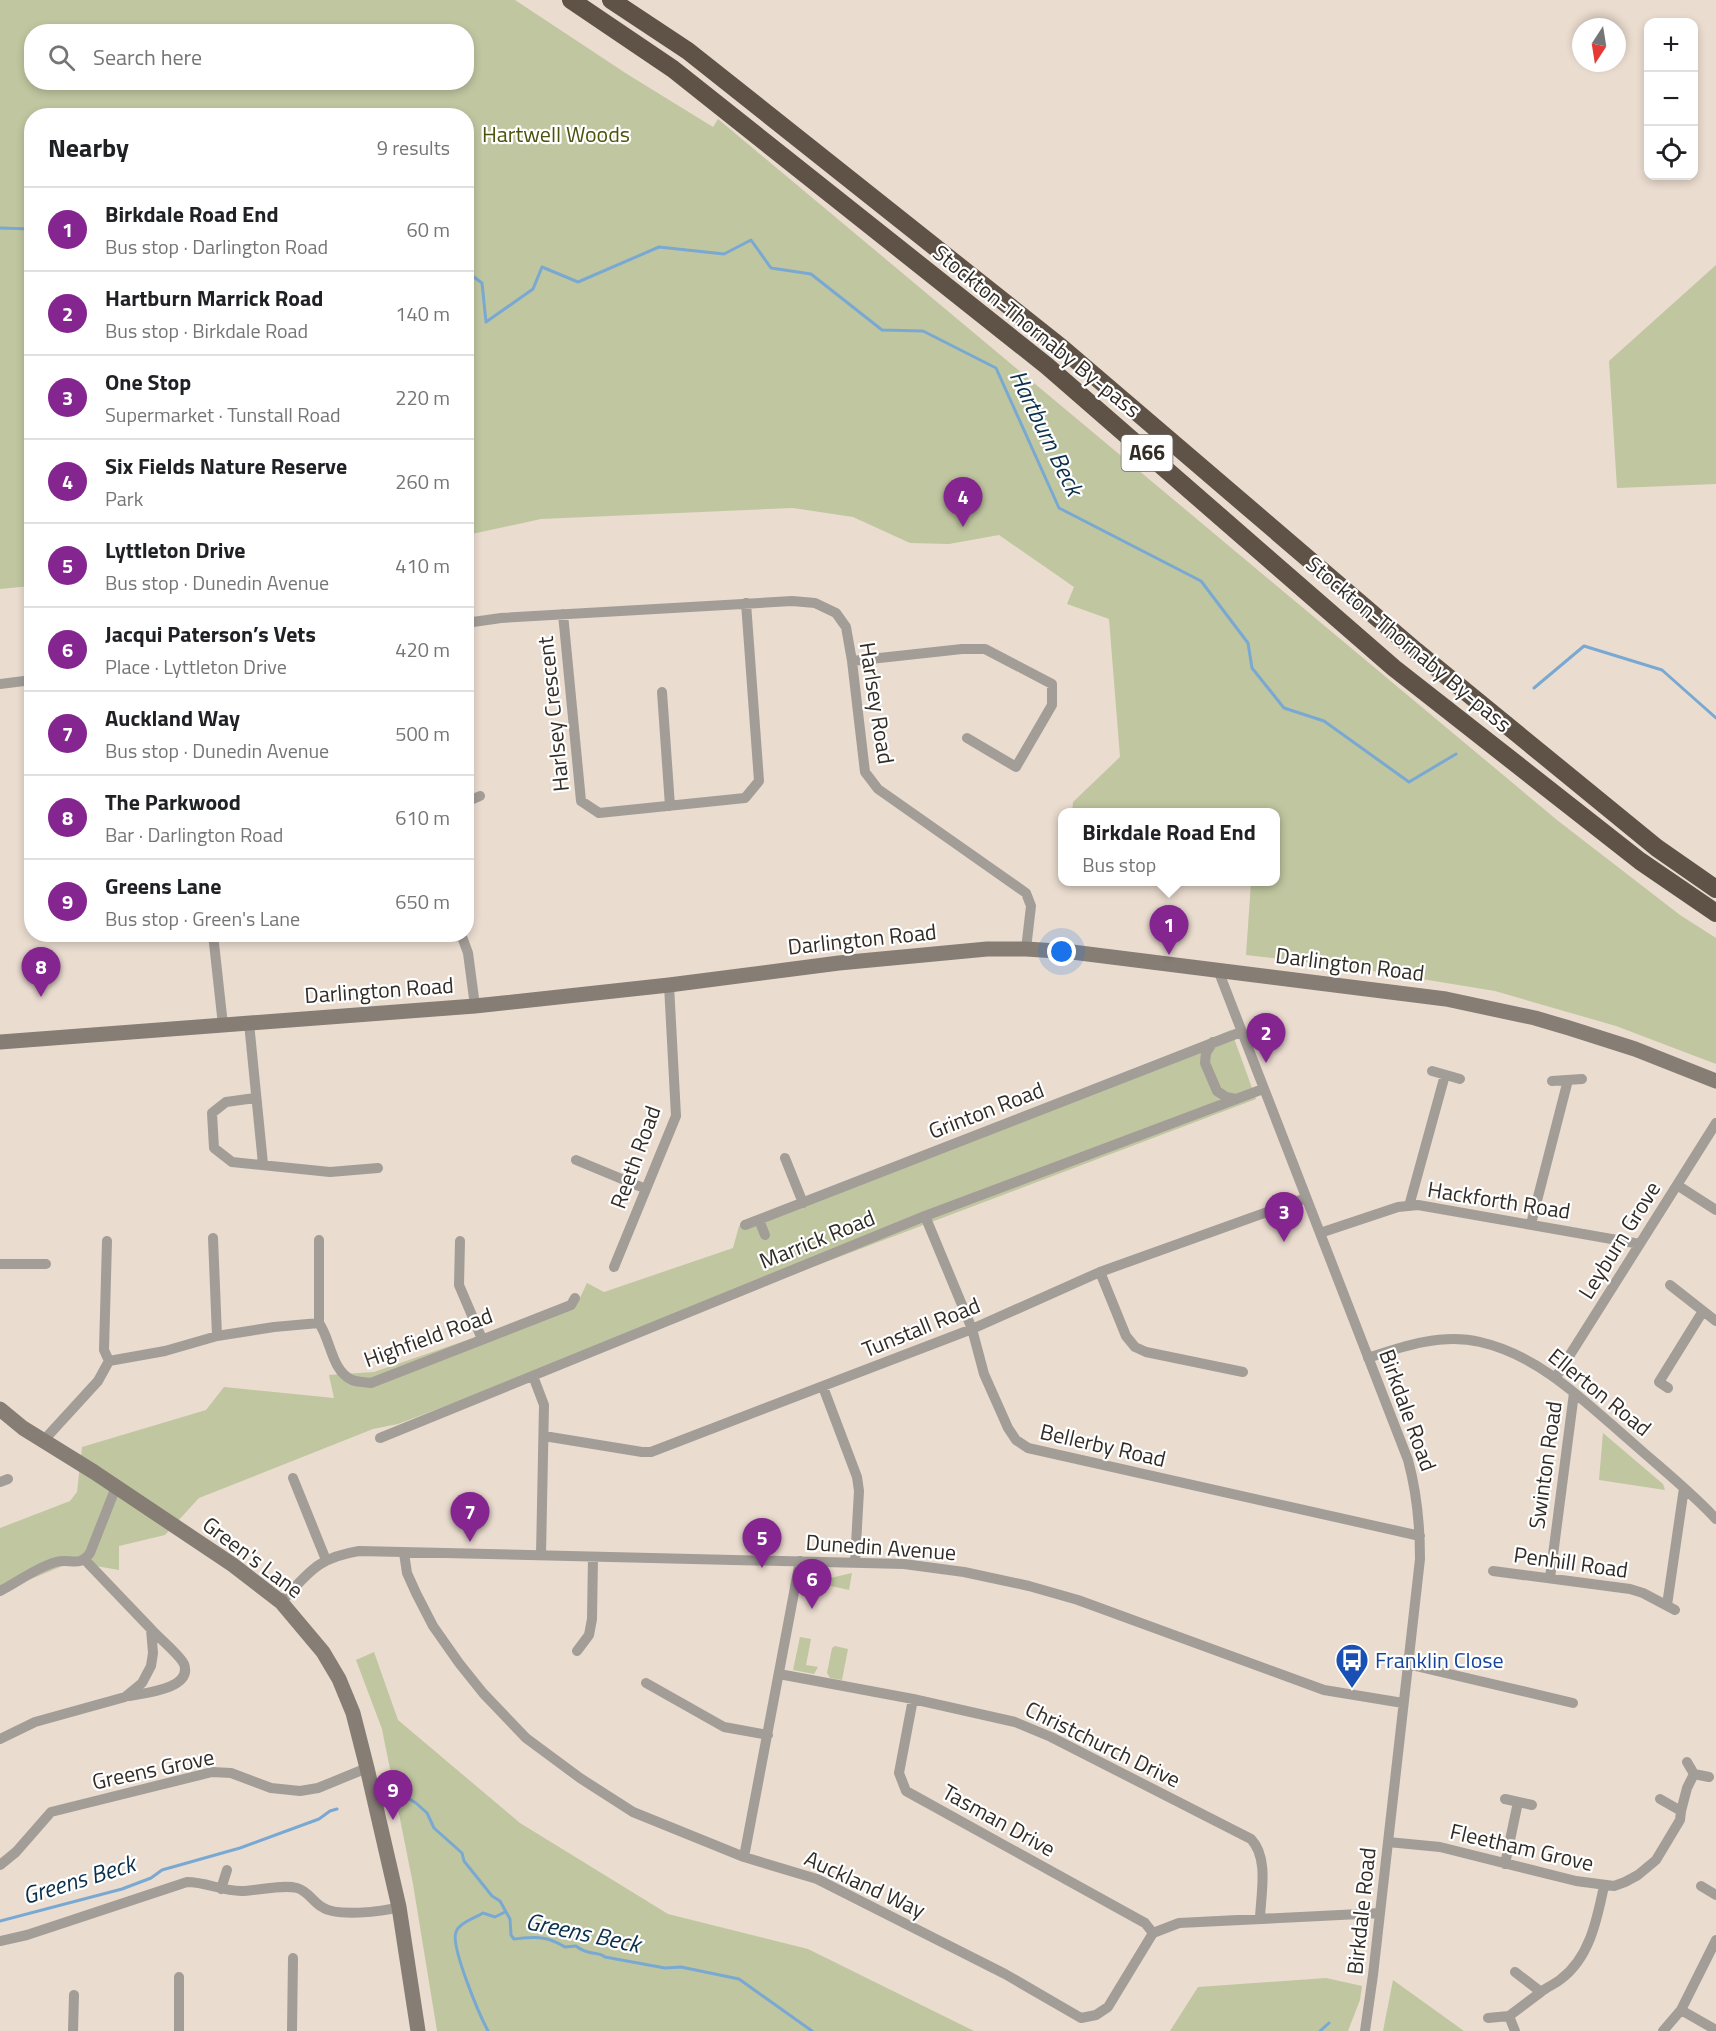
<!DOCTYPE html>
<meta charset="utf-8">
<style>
:root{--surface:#fff;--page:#f6f6f6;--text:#202124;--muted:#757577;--line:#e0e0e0;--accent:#852690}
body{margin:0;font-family:"Titillium Web",sans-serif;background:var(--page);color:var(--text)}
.controls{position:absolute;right:18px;top:18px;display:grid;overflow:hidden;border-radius:12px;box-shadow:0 3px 9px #0003}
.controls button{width:54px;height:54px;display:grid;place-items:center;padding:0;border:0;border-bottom:2px solid var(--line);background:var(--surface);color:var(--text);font:30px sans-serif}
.compass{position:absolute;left:1572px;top:18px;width:54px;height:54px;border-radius:50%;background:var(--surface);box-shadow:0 3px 9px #0003;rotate:192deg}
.you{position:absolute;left:1062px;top:952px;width:21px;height:21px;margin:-15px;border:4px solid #fff;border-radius:50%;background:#1a73e8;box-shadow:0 0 0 9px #1a73e833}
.badge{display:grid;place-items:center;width:39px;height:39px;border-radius:50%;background:var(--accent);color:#fff;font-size:20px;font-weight:700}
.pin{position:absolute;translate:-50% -50px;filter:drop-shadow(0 2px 3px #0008)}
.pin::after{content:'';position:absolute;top:32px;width:21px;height:18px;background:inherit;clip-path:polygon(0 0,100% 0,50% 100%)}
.popup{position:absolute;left:1058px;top:808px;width:222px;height:78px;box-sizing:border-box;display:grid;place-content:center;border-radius:12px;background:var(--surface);filter:drop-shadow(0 2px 4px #0005);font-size:20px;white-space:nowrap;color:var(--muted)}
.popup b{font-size:22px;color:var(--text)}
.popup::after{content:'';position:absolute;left:50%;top:100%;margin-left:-12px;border:12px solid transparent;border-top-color:var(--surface)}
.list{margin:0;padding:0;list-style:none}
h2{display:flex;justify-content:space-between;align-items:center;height:78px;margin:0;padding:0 24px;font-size:26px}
h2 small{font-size:20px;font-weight:400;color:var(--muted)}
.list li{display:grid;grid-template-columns:39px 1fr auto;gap:18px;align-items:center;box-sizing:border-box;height:84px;padding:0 24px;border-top:2px solid var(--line)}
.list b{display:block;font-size:22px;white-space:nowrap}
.list p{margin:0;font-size:20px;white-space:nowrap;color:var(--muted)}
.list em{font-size:20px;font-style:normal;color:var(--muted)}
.icon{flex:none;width:33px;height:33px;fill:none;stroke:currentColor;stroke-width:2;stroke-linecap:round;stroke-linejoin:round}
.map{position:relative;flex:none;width:1716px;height:2031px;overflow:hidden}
.search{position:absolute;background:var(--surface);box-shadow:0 3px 9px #0003;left:24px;top:24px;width:450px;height:66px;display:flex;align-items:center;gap:15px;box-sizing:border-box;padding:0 21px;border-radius:24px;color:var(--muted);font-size:22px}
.panel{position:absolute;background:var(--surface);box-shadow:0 3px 9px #0003;left:24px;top:108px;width:450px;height:834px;border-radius:24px}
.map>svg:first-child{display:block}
.green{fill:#c0c6a0;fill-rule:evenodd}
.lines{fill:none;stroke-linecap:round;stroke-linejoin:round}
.stream{stroke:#79a9d3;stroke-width:3}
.street{stroke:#a39d98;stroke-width:10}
.secondary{stroke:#867d75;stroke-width:15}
.highway{stroke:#5f5348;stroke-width:18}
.labels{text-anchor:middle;stroke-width:4.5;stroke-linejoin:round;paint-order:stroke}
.shield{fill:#fff;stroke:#706b68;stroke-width:1.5}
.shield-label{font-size:21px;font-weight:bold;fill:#322c27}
.park-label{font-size:22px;fill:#4d530c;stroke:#fff}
.street-label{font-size:22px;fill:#322c27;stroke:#fff}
.transit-label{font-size:22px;fill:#164399;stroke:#fff;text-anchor:start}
.water-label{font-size:24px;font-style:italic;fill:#0a304d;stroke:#fff}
</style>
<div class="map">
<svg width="1716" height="2031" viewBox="0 0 1716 2031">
<rect width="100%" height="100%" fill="#eadccf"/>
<path class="green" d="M 0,0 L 515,0 L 627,74 L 713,127 L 718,119 L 1557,820 L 1680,915 L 1716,938 L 1716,1064 L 1616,1026 L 1495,991 L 1342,966 L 1246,955 L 1251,882 L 1276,882 L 1276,812 L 1072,812 L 1073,802 L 1120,757 L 1109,619 L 1067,604 L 1074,587 L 999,535 L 949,544 L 910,543 L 853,517 L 793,508 L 541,519 L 467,535 L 466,116 L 32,116 L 31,586 L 0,589 ZM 32,32 L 466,32 L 466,82 L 32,82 Z
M 1716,265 L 1716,484 L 1617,488 L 1609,361 Z
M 1231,1030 L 1256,1099 L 398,1424 L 373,1429 L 199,1498 L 165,1535 L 119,1546 L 119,1570 L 67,1561 L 67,1564 L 0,1592 L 0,1528 L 70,1501 L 77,1492 L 82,1447 L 206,1410 L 224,1387 L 334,1398 L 329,1375 L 374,1372 L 578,1302 L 587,1283 L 604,1292 L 733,1248 L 739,1226 Z
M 1603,1433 L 1663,1484 L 1665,1490 L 1599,1480 Z
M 852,1573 L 849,1590 L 813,1582 Z
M 800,1637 L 811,1639 L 806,1665 L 818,1667 L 814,1674 L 793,1670 Z
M 835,1646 L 848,1649 L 842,1680 L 830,1678 L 827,1673 L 832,1648 Z
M 374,1652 L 398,1720 L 520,1823 L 668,1914 L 808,1949 L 974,2031 L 437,2031 L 413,1884 L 382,1729 L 356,1660 Z
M 1326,1978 L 1362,1986 L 1360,2000 L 1348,2031 L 1170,2031 L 1198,1987 Z
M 1393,1980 L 1464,2031 L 1383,2031 Z"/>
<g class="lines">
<path class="stream" d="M 0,228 L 32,229
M 466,271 L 482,283 L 486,322 L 533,289 L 542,267 L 578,282 L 659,247 L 724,254 L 751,240 L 771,268 L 811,274 L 882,330 L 923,331 L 996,368 L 1059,508 L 1201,581 L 1248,643 L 1252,668 L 1284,708 L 1324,721 L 1409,782 L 1456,754
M 1534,688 L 1584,646 L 1662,670 L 1716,718
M 401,1794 L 416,1803 L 427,1813 L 434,1828 L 462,1853 L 464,1861 L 492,1896 L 500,1901 L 510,1919 L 511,1935 L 514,1939 C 535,1937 546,1935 565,1947 L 576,1946 C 588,1956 598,1951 605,1957 L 665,1968 L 681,1967 L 739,1979 L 812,2031
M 0,1921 L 122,1889 L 151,1878 L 162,1870 L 240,1848 L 319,1819 L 330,1811 L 337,1809
M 488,2031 C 480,2016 450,1946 456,1932 C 459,1923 475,1918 483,1913 L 495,1917 L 505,1912
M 1320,2031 L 1329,2023"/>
<path class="street" d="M 563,614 L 581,801 L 599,813 L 745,798 L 759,781 L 746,603
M 466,623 L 501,618 L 792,601 L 815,603 L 836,613 L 846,627 L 852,661 L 865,772 L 878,789 L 1026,893 L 1031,906 L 1026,949
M 852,661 L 962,649 L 985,649 L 1052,684 L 1052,705 L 1016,767 L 967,738
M 0,684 L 32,680
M 662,692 L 670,806
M 466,802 L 480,796
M 213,934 L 223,1025
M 461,934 L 468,953 L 475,1006
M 1218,970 L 1408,1460 C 1417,1493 1420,1525 1420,1559 L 1373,1975 L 1365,2031
M 249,1023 L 263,1164
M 1213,1042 L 1206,1053 L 1205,1063 L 1217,1091 L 1226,1097 L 1236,1099
M 1432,1071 L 1460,1079
M 1552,1081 L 1582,1079
M 255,1098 L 226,1102 L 212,1113 L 214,1148 L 232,1162 L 330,1172 L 378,1168
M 785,1158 L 803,1203
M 576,1160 L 646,1189
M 1677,1185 L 1716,1210
M 1409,1206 L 1445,1075
M 925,1216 L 972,1329 L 984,1374 L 1008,1428 L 1016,1440 L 1028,1448 L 1420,1536
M 759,1220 L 765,1235
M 1531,1224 L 1568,1080
M 745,1225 L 1241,1032
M 1320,1233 L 1398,1207 L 1418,1205 L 1640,1244
M 213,1238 L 217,1336
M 319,1240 L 319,1323
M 107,1241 L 104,1350 L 109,1361
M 460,1241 L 459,1285 L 482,1339
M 0,1264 L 46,1264
M 614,1267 L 676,1116 L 669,985
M 1100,1272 L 1126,1336 L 1135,1347 L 1146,1352 L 1243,1372
M 1670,1285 L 1716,1321
M 319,1323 C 331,1340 331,1370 352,1380 C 357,1382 366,1382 371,1383 L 571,1305 L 575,1298
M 1368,1358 C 1403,1346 1443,1333 1480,1342 C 1542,1356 1588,1405 1635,1445 C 1662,1469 1691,1492 1716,1519
M 533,1376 L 544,1405 L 541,1555
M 1556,1377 L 1716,1123
M 823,1387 L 857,1477 L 859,1491 L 855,1562
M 1668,1388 L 1659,1382 L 1703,1311
M 544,1436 L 642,1452 L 651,1452 L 972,1329 L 1100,1272 L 1306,1198
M 380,1438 L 925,1216 L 1263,1089
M 44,1440 L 98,1381 L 109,1361 L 165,1351 L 217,1336 L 274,1327 L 319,1323
M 293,1478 L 326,1560
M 0,1482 L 8,1479
M 404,1553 L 407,1573 L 416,1593 L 433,1626 L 459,1663 L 483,1693 L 526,1738 L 580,1778 L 633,1812 L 744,1857 L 817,1879 L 1005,1974 L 1081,2018 L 1096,2015 L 1108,2007 L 1153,1933 L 1179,1923 L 1380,1913
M 1493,1571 L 1630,1589 L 1643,1593 L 1675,1610
M 1550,1578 L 1574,1393
M 0,1591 C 18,1582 37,1567 56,1562 C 71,1558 79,1568 90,1553 L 116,1487
M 281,1602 C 309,1573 316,1558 359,1551 L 904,1564 L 964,1572 L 1029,1586 L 1078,1600 L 1324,1690 L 1403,1703
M 1667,1605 L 1684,1488
M 577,1651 L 589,1635 L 592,1619 L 593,1557
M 1407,1664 L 1573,1703
M 779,1674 L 913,1699 L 1015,1722 L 1051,1737 L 1251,1839 C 1269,1858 1261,1893 1260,1918
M 646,1683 L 724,1727 L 768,1735
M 129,1696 C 144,1693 193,1689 184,1664 C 180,1655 159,1638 151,1629
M 913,1699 L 899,1773 L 906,1791 L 1145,1923 L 1153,1933
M 0,1739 L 35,1722 L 125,1697 L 142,1683 L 151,1666 L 153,1653 L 151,1629 L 85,1560
M 1687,1762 L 1694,1774
M 1505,1799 L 1532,1805
M 1660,1799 L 1681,1811
M 1388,1842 L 1440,1847 L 1576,1881 L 1614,1886 L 1625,1882 L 1638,1875 L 1656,1860 L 1680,1820 L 1681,1811 L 1687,1788 L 1694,1774 L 1709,1777
M 744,1857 L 800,1561
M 1505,1864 L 1518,1802
M 0,1865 L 16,1852 L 51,1812 L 212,1772 L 231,1773 L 271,1788 L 300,1791 L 318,1788 L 367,1768
M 1701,1886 L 1716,1895
M 221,1889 L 227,1870
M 0,1941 L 27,1935 L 187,1882 C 206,1882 222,1891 241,1891 C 257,1891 282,1884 297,1888 C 308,1891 312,1901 322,1907 C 336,1917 382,1912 399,1907
M 1541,1992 C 1547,1987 1555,1984 1561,1979 C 1590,1957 1597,1919 1604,1886
M 1681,2010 L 1716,1940
M 1509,2016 L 1515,2031
M 1488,2018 L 1509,2016 L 1541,1992 L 1515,1972
M 73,2031 L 74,1995
M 179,2031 L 179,1977
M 292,2031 L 293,1958
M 1663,2031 L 1681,2010 L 1716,2030"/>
<path class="secondary" d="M 0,1042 L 475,1006 L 669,985 L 839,963 L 987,949 L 1026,949 L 1072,952 L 1446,999 L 1535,1018 L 1569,1028 L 1635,1049 L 1716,1081
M 0,1409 L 23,1428 L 94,1472 L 233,1565 L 281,1602 L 323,1652 L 339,1679 L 353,1713 L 367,1768 L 399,1907 L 418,2031"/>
<path class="highway" d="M 571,0 L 673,69 L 1047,366 L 1394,668 L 1640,861 L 1716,913
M 611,0 L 688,51 L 1062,348 L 1416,651 L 1657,848 L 1716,889"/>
</g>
<defs>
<symbol id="bus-pin" viewBox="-11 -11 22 30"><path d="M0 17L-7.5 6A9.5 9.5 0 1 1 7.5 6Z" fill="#1a4fb4" stroke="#fff"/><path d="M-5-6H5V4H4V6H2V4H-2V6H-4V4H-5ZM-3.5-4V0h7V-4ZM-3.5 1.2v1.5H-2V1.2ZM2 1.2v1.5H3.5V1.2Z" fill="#fff"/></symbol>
</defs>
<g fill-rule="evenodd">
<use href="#bus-pin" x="1333" y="1641" width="38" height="52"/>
</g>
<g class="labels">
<rect class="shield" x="1121.5" y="435" width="51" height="36" rx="4.5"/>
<g class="shield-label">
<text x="1147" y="460">A66</text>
</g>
<g class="park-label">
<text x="556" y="142">Hartwell Woods</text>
</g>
<g class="street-label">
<text transform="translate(1037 331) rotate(39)" y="8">Stockton-Thornaby By-pass</text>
<text transform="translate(1409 644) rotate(40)" y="8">Stockton-Thornaby By-pass</text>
<text transform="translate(877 703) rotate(81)" y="8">Harlsey Road</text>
<text transform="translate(553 714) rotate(-96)" y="8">Harlsey Crescent</text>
<text transform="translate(862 939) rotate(-6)" y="8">Darlington Road</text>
<text transform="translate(1350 964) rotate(7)" y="8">Darlington Road</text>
<text transform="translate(379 990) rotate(-4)" y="8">Darlington Road</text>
<text transform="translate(986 1110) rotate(-21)" y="8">Grinton Road</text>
<text transform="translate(635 1157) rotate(-70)" y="8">Reeth Road</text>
<text transform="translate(1499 1200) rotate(9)" y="8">Hackforth Road</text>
<text transform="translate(817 1239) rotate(-22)" y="8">Marrick Road</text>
<text transform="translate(1619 1240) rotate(-58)" y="8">Leyburn Grove</text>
<text transform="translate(921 1327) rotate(-22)" y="8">Tunstall Road</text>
<text transform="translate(428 1337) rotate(-20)" y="8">Highfield Road</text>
<text transform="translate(1600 1392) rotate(39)" y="8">Ellerton Road</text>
<text transform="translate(1408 1410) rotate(70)" y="8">Birkdale Road</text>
<text transform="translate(1103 1445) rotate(13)" y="8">Bellerby Road</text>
<text transform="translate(1545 1465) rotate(-82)" y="8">Swinton Road</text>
<text transform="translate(881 1547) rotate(4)" y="8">Dunedin Avenue</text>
<text transform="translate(253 1557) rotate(37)" y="8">Green's Lane</text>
<text transform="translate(1571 1562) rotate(8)" y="8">Penhill Road</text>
<text transform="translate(1103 1744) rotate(26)" y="8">Christchurch Drive</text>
<text transform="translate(153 1769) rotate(-12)" y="8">Greens Grove</text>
<text transform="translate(999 1820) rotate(29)" y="8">Tasman Drive</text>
<text transform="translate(1522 1847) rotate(13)" y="8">Fleetham Grove</text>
<text transform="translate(865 1884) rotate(25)" y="8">Auckland Way</text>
<text transform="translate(1361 1911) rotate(-84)" y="8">Birkdale Road</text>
</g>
<g class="transit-label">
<text x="1375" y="1668">Franklin Close</text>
</g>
<g class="water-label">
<text transform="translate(1046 433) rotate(64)" y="8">Hartburn Beck</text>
<text transform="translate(79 1880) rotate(-17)" y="8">Greens Beck</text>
<text transform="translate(583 1933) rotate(12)" y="8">Greens Beck</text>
</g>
</g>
</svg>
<div class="controls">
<button>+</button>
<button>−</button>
<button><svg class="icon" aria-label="locate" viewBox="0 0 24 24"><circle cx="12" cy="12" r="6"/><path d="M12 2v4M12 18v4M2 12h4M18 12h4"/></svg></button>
</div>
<svg class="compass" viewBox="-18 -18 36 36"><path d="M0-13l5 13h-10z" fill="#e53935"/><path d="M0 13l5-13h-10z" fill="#757577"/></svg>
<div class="you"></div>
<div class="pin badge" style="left:1169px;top:955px">1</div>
<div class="popup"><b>Birkdale Road End</b>Bus stop</div>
<div class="pin badge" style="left:1266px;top:1063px">2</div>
<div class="pin badge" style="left:1284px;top:1242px">3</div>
<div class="pin badge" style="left:963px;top:527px">4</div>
<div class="pin badge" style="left:762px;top:1568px">5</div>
<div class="pin badge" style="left:812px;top:1609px">6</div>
<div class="pin badge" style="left:470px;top:1542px">7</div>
<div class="pin badge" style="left:41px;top:997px">8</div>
<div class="pin badge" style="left:393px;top:1820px">9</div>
<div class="search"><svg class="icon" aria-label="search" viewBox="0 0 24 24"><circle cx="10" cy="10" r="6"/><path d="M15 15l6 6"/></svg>Search here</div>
<section class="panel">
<h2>Nearby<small>9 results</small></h2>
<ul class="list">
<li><span class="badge">1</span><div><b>Birkdale Road End</b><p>Bus stop · Darlington Road</p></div><em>60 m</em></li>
<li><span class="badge">2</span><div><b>Hartburn Marrick Road</b><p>Bus stop · Birkdale Road</p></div><em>140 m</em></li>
<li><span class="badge">3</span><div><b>One Stop</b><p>Supermarket · Tunstall Road</p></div><em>220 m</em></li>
<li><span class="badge">4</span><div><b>Six Fields Nature Reserve</b><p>Park</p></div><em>260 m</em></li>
<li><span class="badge">5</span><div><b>Lyttleton Drive</b><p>Bus stop · Dunedin Avenue</p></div><em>410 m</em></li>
<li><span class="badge">6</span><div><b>Jacqui Paterson’s Vets</b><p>Place · Lyttleton Drive</p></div><em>420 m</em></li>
<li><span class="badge">7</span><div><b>Auckland Way</b><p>Bus stop · Dunedin Avenue</p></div><em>500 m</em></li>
<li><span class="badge">8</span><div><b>The Parkwood</b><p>Bar · Darlington Road</p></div><em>610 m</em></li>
<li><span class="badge">9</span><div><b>Greens Lane</b><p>Bus stop · Green's Lane</p></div><em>650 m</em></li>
</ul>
</section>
</div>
